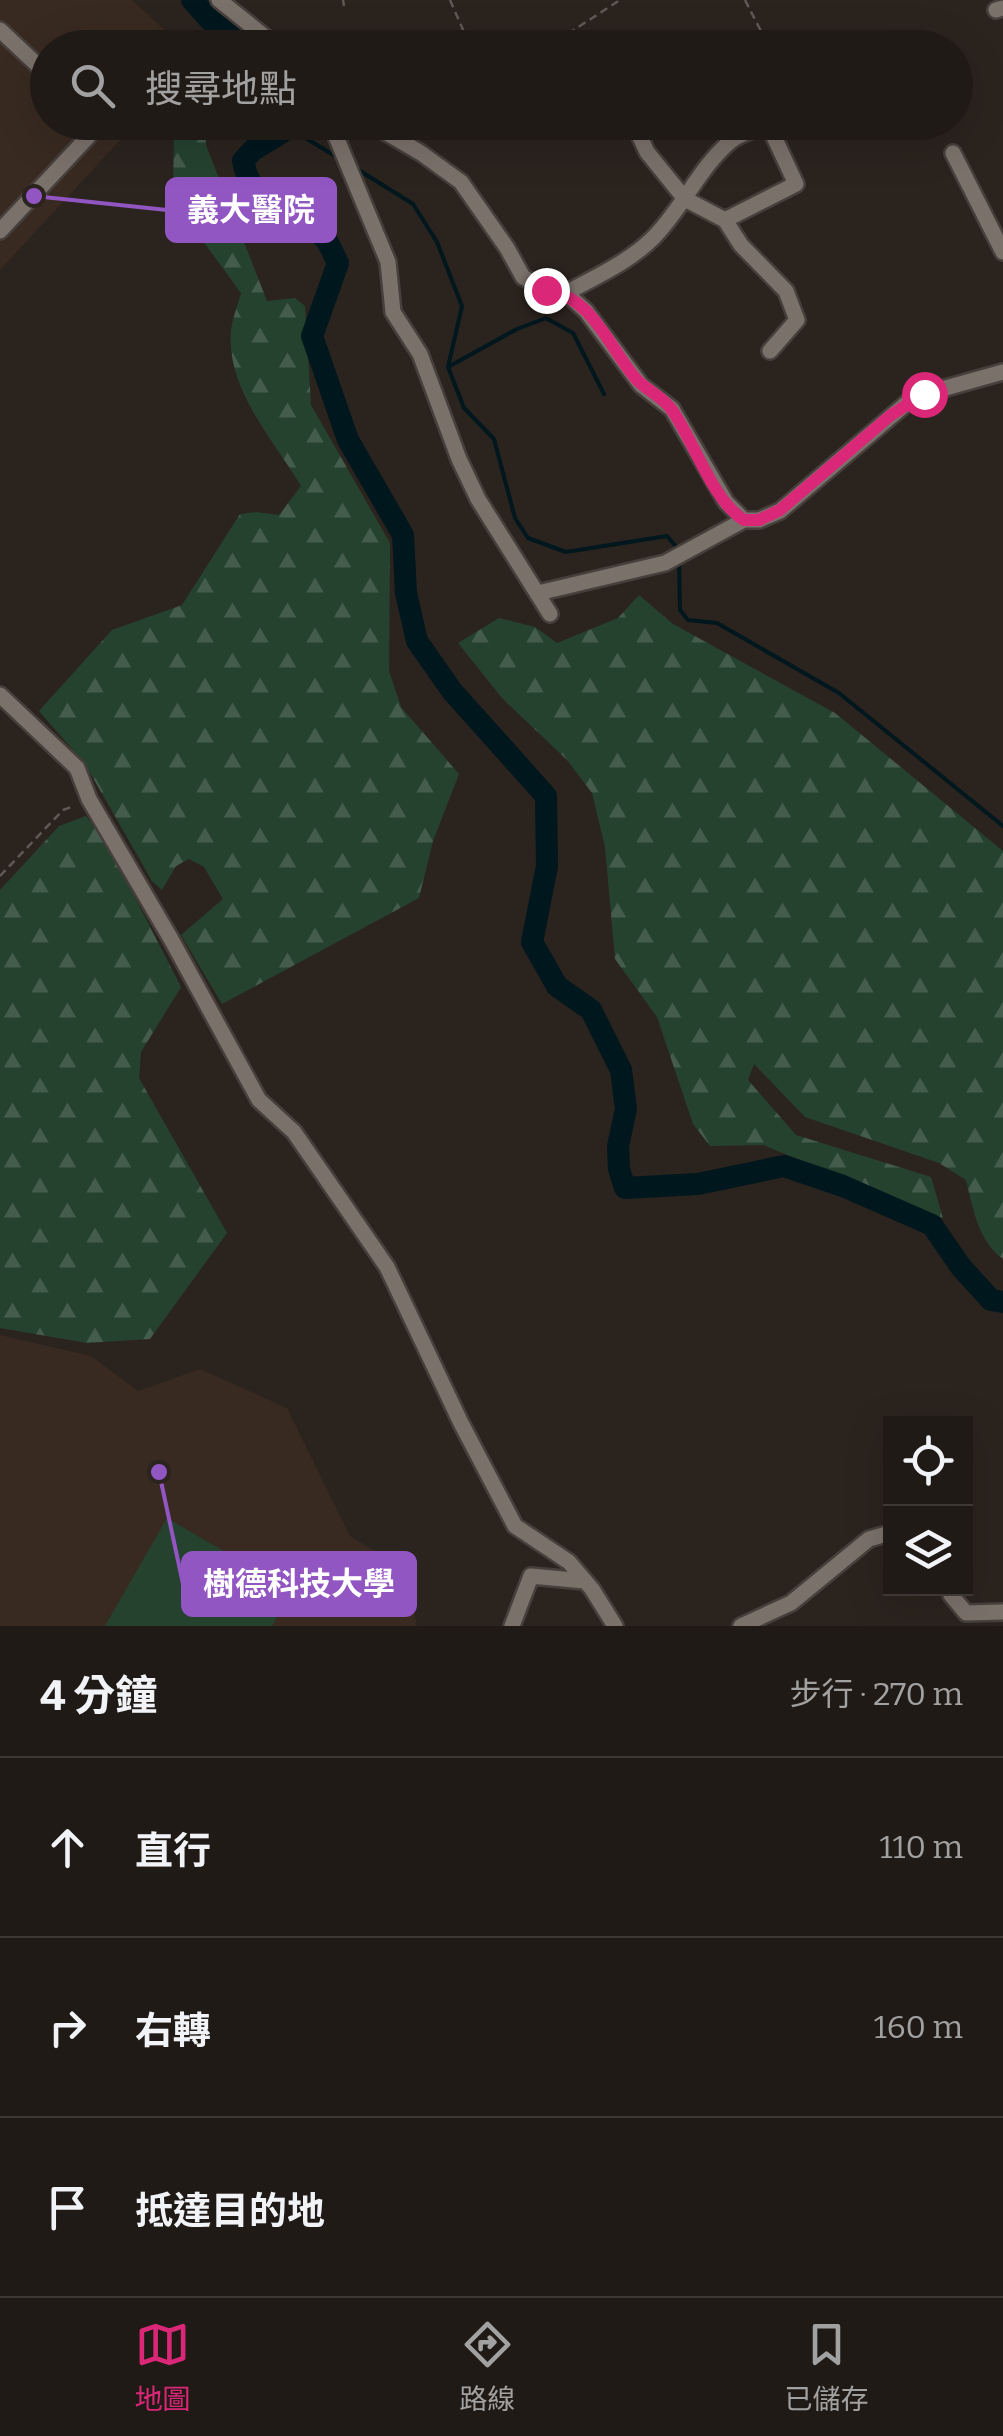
<!DOCTYPE html>
<html lang="zh-TW">
<meta charset="utf-8">
<style>
:root{--surface:#201a16;--page:#2d2723;--text:#f1f3f6;--muted:#a2a1a1;--line:#3d3835;--accent:#db2777}
body{margin:0;font-family:Bitter,"Noto Sans TC",serif;background:var(--page);color:var(--text)}
.controls{position:absolute;right:30px;bottom:30px;display:grid;overflow:hidden;border-radius:0px;box-shadow:0 10px 40px #0002}
.controls button{width:90px;height:90px;display:grid;place-items:center;padding:0;border:0;border-bottom:2px solid var(--line);background:var(--surface);color:var(--text);font:50px sans-serif}
.stop{position:absolute;width:30px;height:30px;margin:-22px;border:8px solid #db2777;border-radius:50%;background:#fff}
.stop.end{background:#db2777;border-color:#fff;box-shadow:0 2px 10px #0008}
.list{margin:0;padding:0;list-style:none}
h2{display:flex;justify-content:space-between;align-items:center;height:130px;margin:0;padding:0 40px;font-size:42px}
h2 small{font-size:32px;font-weight:400;color:var(--muted)}
.list li{display:grid;grid-template-columns:65px 1fr auto;gap:30px;align-items:center;box-sizing:border-box;height:180px;padding:0 40px;border-top:2px solid var(--line)}
.list b{display:block;font-size:38px;white-space:nowrap}
.list em{font-size:32px;font-style:normal;color:var(--muted)}
.icon{flex:none;width:55px;height:55px;fill:none;stroke:currentColor;stroke-width:2;stroke-linecap:round;stroke-linejoin:round}
.map{position:relative;flex:none;width:1003px;height:1626px;overflow:hidden}
.search{position:absolute;background:var(--surface);box-shadow:0 10px 40px #0002;left:30px;right:30px;top:30px;height:110px;display:flex;align-items:center;gap:25px;box-sizing:border-box;padding:0 35px;border-radius:55px;color:var(--muted);font-size:38px}
.sheet{height:670px;background:var(--surface)}
nav{display:flex;justify-content:space-around;align-items:center;box-sizing:border-box;height:140px;border-top:2px solid var(--line);background:var(--surface);font-size:28px;color:var(--muted)}
nav a{display:grid;justify-items:center;gap:5px}
nav .on{color:var(--accent)}
.map>svg:first-child{display:block}
.built{fill:#382a21}
.forest{fill:url(#forest-firs)}
.green{fill:#25422f}
.lines{fill:none;stroke-linecap:round;stroke-linejoin:round}
.stream{stroke:#00171e;stroke-width:4}
.river{stroke:#00171e;stroke-width:22}
.minor-casing{stroke:#463f3c;stroke-width:20}
.path{stroke:#605854;stroke-width:2.5;stroke-dasharray:8 5;stroke-linecap:butt}
.minor{stroke:#7b716b;stroke-width:15}
.route{stroke:#db2777;stroke-width:12}
.leader{fill:none;stroke:#9256c3;stroke-width:4}
.callout-dot{fill:#9256c3;stroke:#2b231e;stroke-width:4}
.callout{fill:#9256c3;stroke:#9256c3;stroke-width:4}
.callout-label{font-size:32px;text-anchor:middle;font-weight:bold;fill:#fff}
</style>
<div class="map">
<svg width="1003" height="1626" viewBox="0 0 1003 1626">
<defs>
<pattern id="forest-firs" width="22" height="20" patternUnits="userSpaceOnUse" patternTransform="scale(2.5)"><rect width="22" height="20" fill="#25422f"/><path d="M5 1l3.5 6h-7zM16 11l3.5 6h-7z" fill="#445c4c"/></pattern>
</defs>
<rect width="100%" height="100%" fill="#2b231e"/>
<path class="built" d="M 0,0 L 132,0 L 183,47 L 48,48 L 48,122 L 136,123 L 0,270 Z
M 0,1335 L 91,1356 L 138,1391 L 200,1369 L 287,1408 L 350,1536 L 404,1569 L 417,1626 L 0,1626 Z"/>
<path class="forest" d="M 174,123 L 205,123 L 206,145 L 267,301 L 295,298 L 305,306 L 311,405 L 390,543 L 389,671 L 401,707 L 459,774 L 433,841 L 419,898 L 222,1004 L 181,935 L 223,899 L 204,867 L 189,859 L 176,866 L 162,890 L 152,881 L 85,764 L 39,711 L 112,630 L 182,605 L 240,514 L 256,512 L 279,515 L 301,486 C 273,439 226,389 231,331 C 232,319 238,305 241,293 L 173,200 Z
M 639,595 L 673,624 L 835,713 L 1003,851 L 1003,1259 C 978,1241 973,1208 966,1180 L 939,1163 L 805,1117 L 754,1064 L 748,1080 L 796,1135 L 931,1177 L 943,1218 L 763,1145 L 710,1146 L 693,1124 L 657,1017 L 615,959 L 605,847 L 592,793 L 567,760 L 502,698 L 458,643 L 499,618 L 535,627 L 557,643 L 618,618 Z
M 86,816 L 109,847 L 181,987 L 141,1052 L 139,1078 L 227,1233 L 150,1339 L 87,1343 L 0,1328 L 0,890 L 59,826 Z"/>
<path class="green" d="M 167,1518 L 292,1591 L 272,1626 L 105,1626 Z"/>
<g class="lines">
<path class="stream" d="M 289,128 L 340,159
M 357,169 L 413,204 L 437,242 L 462,306 L 448,367 L 464,408 L 494,439 L 515,518 L 528,538 L 566,552 L 667,536 L 678,549
M 448,367 L 517,329 L 546,318 L 573,333 L 604,394
M 679,559 L 680,610 L 688,620 L 717,623 L 839,693 L 1003,826"/>
<path class="river" d="M 192,0 L 210,20 L 254,48
M 291,122 L 289,128 L 253,150 L 243,161 C 255,218 297,205 327,241 C 331,247 334,256 338,263 L 312,336 L 348,440 L 403,535 L 406,593 L 417,641 L 452,691 L 546,796 L 547,866 L 532,942 L 557,986 L 591,1010 L 621,1070 L 626,1109 L 618,1146 L 619,1169 L 625,1188 L 698,1184 L 784,1166 L 843,1186 L 932,1225 L 961,1267 L 991,1300 L 1003,1302"/>
<defs>
<path id="minor" d="M 219,0 L 279,48
M 996,10 L 1003,8
M 0,30 L 48,75
M 330,122 L 388,262 L 393,312 L 420,354 L 459,459 L 478,499 L 550,614
M 368,122 L 421,153 L 461,182 L 507,248 L 523,277 L 546,290 L 566,293 L 586,311 L 641,385 L 672,409 L 726,502 L 744,520 L 759,520 L 780,511 L 907,403 L 924,394 L 1003,372
M 633,122 L 647,152 L 685,199 L 725,220 L 741,245 L 786,291 L 797,320 L 770,351
M 953,153 L 1003,252
M 0,231 L 87,138 L 92,131 L 91,122
M 566,293 C 595,277 629,262 653,238 C 683,208 699,167 732,140 C 742,133 756,129 768,124 L 796,184 L 725,220
M 538,593 L 665,563 L 744,520
M 0,695 L 77,768 L 89,799 L 171,939 L 259,1100 L 294,1132 L 387,1267 L 461,1423 L 515,1526 L 569,1562 L 592,1589 L 615,1626
M 950,1588 L 951,1595 L 966,1613 L 1003,1612
M 512,1626 L 531,1576 L 584,1581
M 741,1626 L 791,1603 L 869,1539 L 890,1533"/>
</defs>
<use href="#minor" class="minor-casing"/>
<path class="path" d="M 343,0 L 344,6
M 450,0 L 471,48
M 745,0 L 763,35 L 776,48
M 546,48 L 620,0
M 0,876 L 63,810 L 74,806"/>
<use href="#minor" class="minor"/>
</g>
<g class="lines">
<path class="route" d="M 546,290 C 592,296 609,348 637,380 C 648,391 663,397 672,410 C 694,441 712,500 744,520 L 759,520 L 780,510 L 891,415 L 924,394"/>
</g>
<path class="leader" d="M34 196L167 210M159 1472L183 1584"/>
<g class="callout-dot">
<circle cx="34" cy="196" r="10"/>
<circle cx="159" cy="1472" r="10"/>
</g>
<g class="callout">
<rect x="167" y="179" width="168" height="62" rx="10"/>
<rect x="183" y="1553" width="232" height="62" rx="10"/>
</g>
<g class="callout-label">
<text x="251" y="221">義大醫院</text>
<text x="299" y="1595">樹德科技大學</text>
</g>
</svg>
<div class="controls">
<button><svg class="icon" aria-label="locate" viewBox="0 0 24 24"><circle cx="12" cy="12" r="6"/><path d="M12 2v4M12 18v4M2 12h4M18 12h4"/></svg></button>
<button><svg class="icon" aria-label="layers" viewBox="0 0 24 24"><path d="M12 4l9 5-9 5-9-5zM3 14l9 5 9-5"/></svg></button>
</div>
<div class="stop" style="left:924px;top:394px"></div>
<div class="stop end" style="left:546px;top:290px"></div>
<div class="search"><svg class="icon" aria-label="search" viewBox="0 0 24 24"><circle cx="10" cy="10" r="6"/><path d="M15 15l6 6"/></svg>搜尋地點</div>
</div>
<section class="sheet">
<h2>4 分鐘<small>步行 · 270 m</small></h2>
<ul class="list">
<li><svg class="icon" aria-label="ahead" viewBox="0 0 24 24"><path d="M12 20V5M6 11l6-6 6 6"/></svg><div><b>直行</b></div><em>110 m</em></li>
<li><svg class="icon" aria-label="right" viewBox="0 0 24 24"><path d="M7 20v-9h11M14 6l5 5-5 5"/></svg><div><b>右轉</b></div><em>160 m</em></li>
<li><svg class="icon" aria-label="arrive" viewBox="0 0 24 24"><path d="M6 21V4h12l-3 4 3 4H6"/></svg><div><b>抵達目的地</b></div></li>
</ul>
</section>
<nav>
<a class="on"><svg class="icon" aria-label="map" viewBox="0 0 24 24"><path d="M3 6l6-2 6 2 6-2v14l-6 2-6-2-6 2zM9 4v14M15 6v14"/></svg>地圖</a>
<a><svg class="icon" aria-label="directions" viewBox="0 0 24 24"><path d="M12 3l9 9-9 9-9-9zM9 14v-3h6M13 9l2 2-2 2"/></svg>路線</a>
<a><svg class="icon" aria-label="saved" viewBox="0 0 24 24"><path d="M7 4h10v16l-5-4-5 4z"/></svg>已儲存</a>
</nav>
